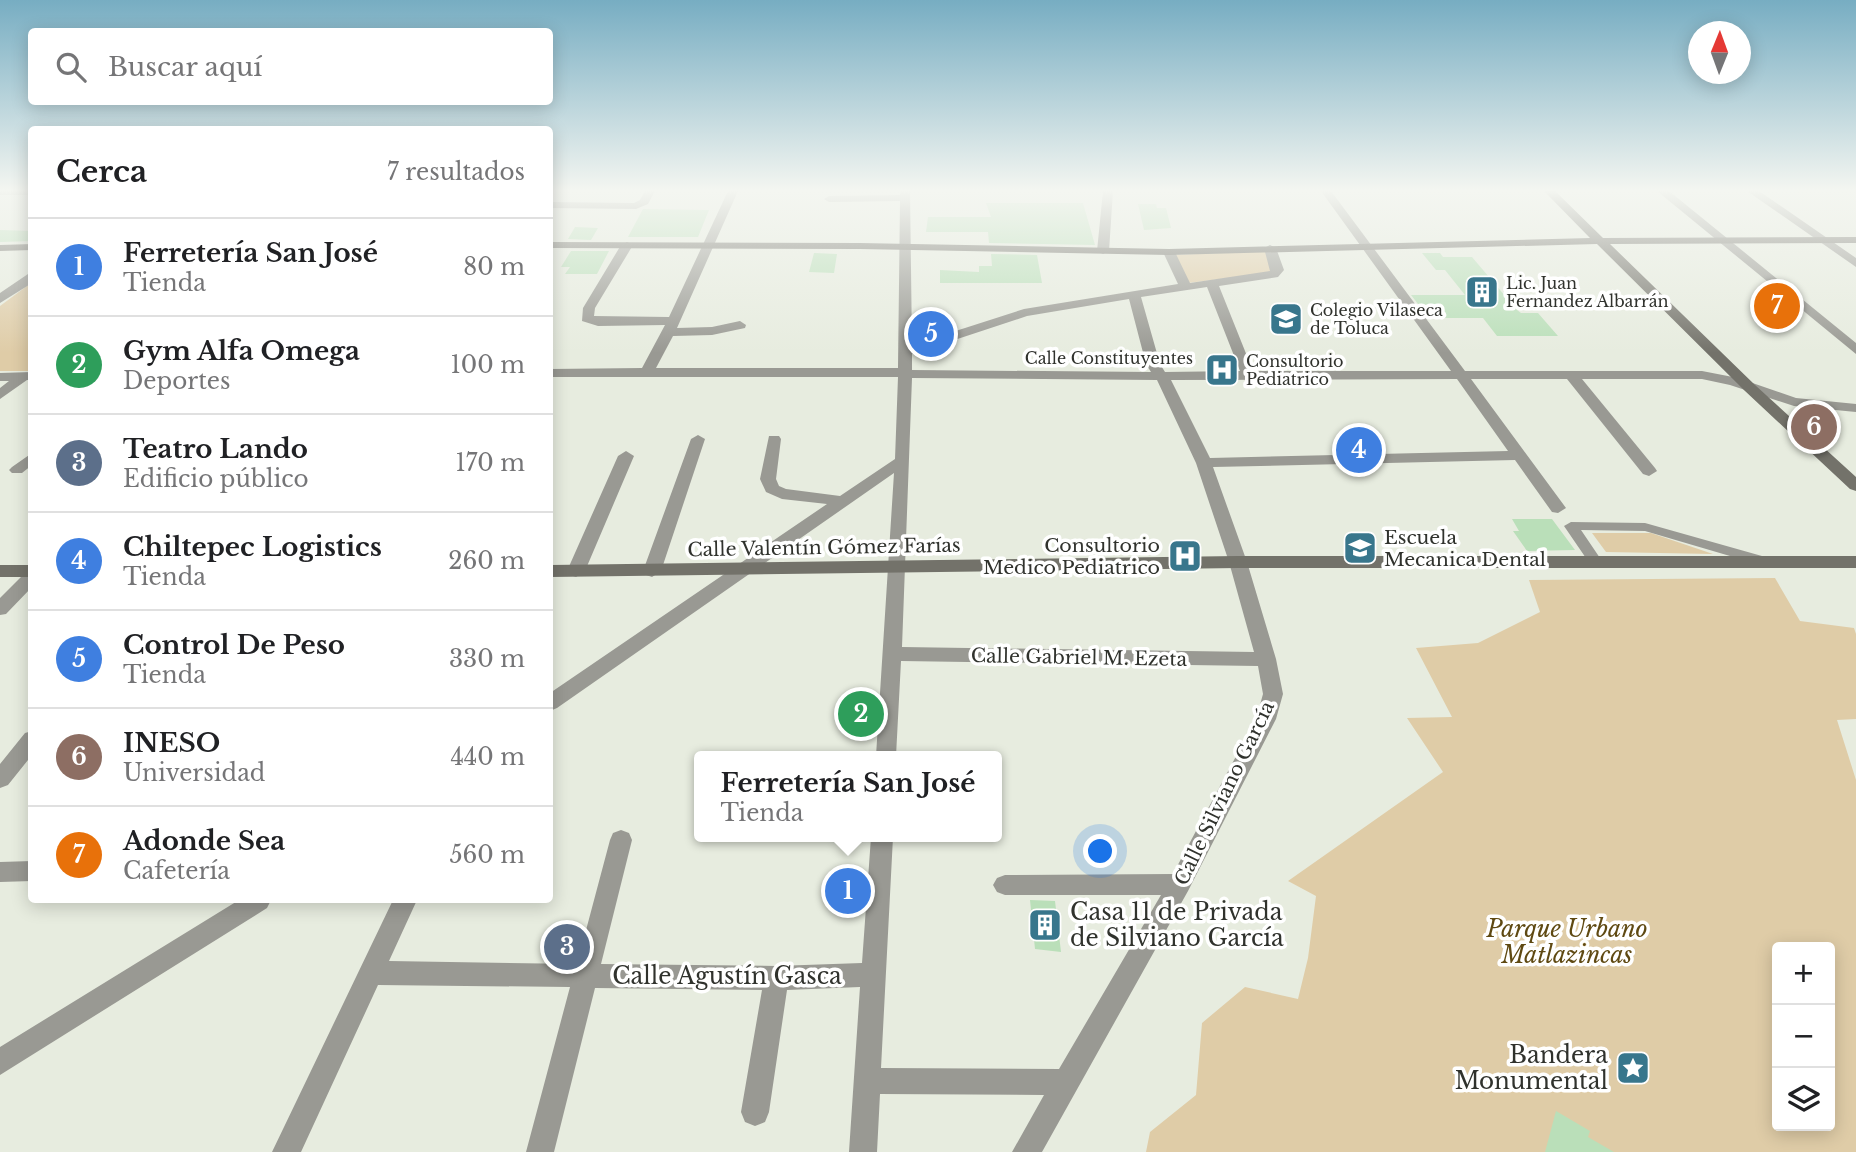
<!DOCTYPE html>
<html lang="es">
<meta charset="utf-8">
<style>
:root{--surface:#fff;--page:#f6f6f6;--text:#202124;--muted:#757577;--line:#e0e0e0;--accent:#38768c}
body{margin:0;font-family:"Libre Baskerville",serif;background:var(--page);color:var(--text)}
.controls{position:absolute;right:21px;bottom:21px;display:grid;overflow:hidden;border-radius:7px;box-shadow:0 4px 18px #0003}
.controls button{width:63px;height:63px;display:grid;place-items:center;padding:0;border:0;border-bottom:2px solid var(--line);background:var(--surface);color:var(--text);font:35px sans-serif}
.compass{position:absolute;left:1688px;top:21px;width:63px;height:63px;border-radius:50%;background:var(--surface);box-shadow:0 4px 18px #0003;rotate:1deg}
.you{position:absolute;left:1101px;top:852px;width:24px;height:24px;margin:-18px;border:5px solid #fff;border-radius:50%;background:#1a73e8;box-shadow:0 0 0 10px #1a73e833}
.badge{display:grid;place-items:center;width:46px;height:46px;border-radius:50%;background:var(--accent);color:#fff;font-size:23px;font-weight:700}
.pin{position:absolute;translate:-50% -50%;border:4px solid #fff;box-shadow:0 2px 7px #0006}
.popup{position:absolute;left:694px;top:751px;width:308px;height:91px;box-sizing:border-box;display:grid;place-content:center;border-radius:7px;background:var(--surface);filter:drop-shadow(0 2px 5px #0005);font-size:23px;white-space:nowrap;color:var(--muted)}
.popup b{font-size:26px;color:var(--text)}
.popup::after{content:'';position:absolute;left:50%;top:100%;margin-left:-14px;border:14px solid transparent;border-top-color:var(--surface)}
.list{margin:0;padding:0;list-style:none}
h2{display:flex;justify-content:space-between;align-items:center;height:91px;margin:0;padding:0 28px;font-size:30px}
h2 small{font-size:23px;font-weight:400;color:var(--muted)}
.list li{display:grid;grid-template-columns:46px 1fr auto;gap:21px;align-items:center;box-sizing:border-box;height:98px;padding:0 28px;border-top:2px solid var(--line)}
.list b{display:block;font-size:26px;white-space:nowrap}
.list p{margin:0;font-size:23px;white-space:nowrap;color:var(--muted)}
.list em{font-size:23px;font-style:normal;color:var(--muted)}
.icon{flex:none;width:38px;height:38px;fill:none;stroke:currentColor;stroke-width:2;stroke-linecap:round;stroke-linejoin:round}
.map{position:relative;flex:none;width:1856px;height:1152px;overflow:hidden}
.search{position:absolute;background:var(--surface);box-shadow:0 4px 18px #0003;left:28px;top:28px;width:525px;height:77px;display:flex;align-items:center;gap:18px;box-sizing:border-box;padding:0 24px;border-radius:7px;color:var(--muted);font-size:26px}
.panel{position:absolute;background:var(--surface);box-shadow:0 4px 18px #0003;left:28px;top:126px;width:525px;height:777px;border-radius:7px}
.map>svg:first-child{display:block}
.green{fill:#dfcca7;fill-rule:evenodd}
.building{fill:#badfb9}
.lines{fill:none;stroke-linecap:round;stroke-linejoin:round}
.pedestrian{fill:#999993;fill-rule:evenodd}
.minor{fill:#999993;fill-rule:evenodd}
.secondary{fill:#73726a;fill-rule:evenodd}
.labels{text-anchor:middle;stroke-width:7;stroke-linejoin:round;paint-order:stroke}
.far-poi-label{font-size:16px;fill:#30322d;stroke:#fff;text-anchor:start}
.far-street-label{font-size:16px;fill:#30322d;stroke:#fff}
.poi-label{font-size:19px;fill:#30322d;stroke:#fff;text-anchor:start}
.street-label{font-size:19px;fill:#30322d;stroke:#fff}
.near-poi-label{font-size:23px;fill:#30322d;stroke:#fff;text-anchor:start}
.near-park-label{font-size:23px;font-style:italic;fill:#5f4912;stroke:#fff}
.near-street-label{font-size:23px;fill:#30322d;stroke:#fff}
</style>
<div class="map">
<svg width="1856" height="1152" viewBox="0 0 1856 1152">
<rect width="100%" height="100%" fill="#e7ecdf"/>
<path class="green" d="M 1267,251 L 1275,272 L 1188,283 L 1174,255 Z
M 31,283 L 31,371 L 0,371 L 0,306 Z
M 1592,533 L 1651,533 L 1713,554 L 1606,552 Z
M 1775,578 L 1800,621 L 1854,628 L 1856,634 L 1856,719 L 1837,720 L 1856,780 L 1856,1152 L 1146,1152 L 1150,1132 L 1196,1095 L 1202,1023 L 1245,987 L 1298,999 L 1308,958 L 1316,896 L 1288,881 L 1443,772 L 1407,718 L 1452,717 L 1416,648 L 1478,643 L 1540,612 L 1529,580 ZM 1777,947 L 1830,947 L 1830,1126 L 1777,1126 Z"/>
<path class="building" d="M 986,203 L 1083,203 L 1095,245 L 989,243 L 988,232 L 926,232 L 928,217 L 991,217 Z
M 1138,204 L 1156,204 L 1157,208 L 1166,208 L 1171,228 L 1144,230 Z
M 643,209 L 709,210 L 698,237 L 628,237 Z
M 575,227 L 598,228 L 591,240 L 568,239 Z
M 0,230 L 32,231 L 32,241 L 0,242 Z
M 571,251 L 609,251 L 597,274 L 565,274 L 570,267 L 561,267 Z
M 814,253 L 837,254 L 834,273 L 809,272 Z
M 1422,253 L 1440,253 L 1443,257 L 1472,257 L 1517,310 L 1521,313 L 1538,313 L 1558,336 L 1497,336 L 1483,318 L 1429,318 L 1411,295 L 1465,295 L 1445,270 L 1436,270 Z
M 991,254 L 1037,255 L 1042,283 L 940,283 L 940,270 L 979,272 L 979,266 L 992,266 Z
M 1512,519 L 1552,519 L 1575,550 L 1527,551 L 1513,531 L 1519,531 Z
M 1030,900 L 1055,901 L 1061,952 L 1035,949 Z
M 1556,1111 L 1590,1131 L 1588,1137 L 1614,1152 L 1545,1152 Z"/>
<g class="lines">
<path class="pedestrian" d="M 1571,522 L 1645,523 L 1769,558 L 1771,561 L 1764,566 L 1645,531 L 1581,530 L 1602,561 L 1595,566 L 1590,564 L 1564,526 Z"/>
<path class="minor" d="M 0,191 L 32,191 L 32,195 L 0,195 Z
M 645,191 L 655,191 L 648,204 L 636,209 L 550,208 L 550,202 L 634,203 L 640,200 Z
M 728,191 L 738,191 L 677,328 L 712,327 L 740,321 L 746,325 L 745,328 L 712,335 L 673,336 L 656,368 L 898,368 L 900,201 L 829,202 L 824,199 L 829,196 L 900,195 L 900,191 L 910,191 L 912,345 L 1024,309 L 1178,284 L 1163,252 L 1169,249 L 1175,252 L 1190,283 L 1270,271 L 1264,248 L 1270,245 L 1276,248 L 1284,270 L 1278,277 L 1219,286 L 1253,371 L 1451,371 L 1321,191 L 1331,191 L 1465,371 L 1702,371 L 1738,378 L 1796,398 L 1856,404 L 1856,412 L 1794,406 L 1730,385 L 1702,379 L 1582,379 L 1655,468 L 1657,471 L 1649,476 L 1643,474 L 1567,379 L 1471,379 L 1566,508 L 1558,513 L 1552,512 L 1515,460 L 1213,467 L 1247,562 L 1276,659 L 1283,694 L 1276,719 L 1188,891 L 1042,1152 L 1012,1152 L 1044,1095 L 880,1094 L 877,1152 L 849,1152 L 860,987 L 787,990 L 769,1112 L 765,1122 L 755,1126 L 745,1122 L 741,1112 L 762,990 L 595,988 L 554,1152 L 526,1152 L 570,987 L 378,985 L 301,1152 L 272,1152 L 393,900 L 417,900 L 389,961 L 577,964 L 610,840 L 613,833 L 621,830 L 629,833 L 632,840 L 601,964 L 776,966 L 862,963 L 871,837 L 893,837 L 881,1068 L 1059,1069 L 1161,895 L 1005,895 L 997,892 L 993,885 L 997,878 L 1005,875 L 1173,874 L 1256,719 L 1263,694 L 1258,666 L 901,661 L 896,756 L 876,756 L 894,473 L 557,708 L 550,711 L 550,693 L 827,504 L 782,499 L 766,492 L 760,479 L 769,436 L 779,436 L 781,439 L 776,479 L 779,486 L 786,489 L 840,496 L 895,459 L 898,377 L 550,377 L 550,369 L 642,368 L 665,325 L 598,326 L 582,321 L 583,308 L 621,245 L 627,242 L 633,245 L 595,308 L 594,316 L 669,317 ZM 1207,287 L 1240,371 L 1165,372 L 1160,364 L 1141,297 ZM 1129,299 L 1146,364 L 1151,372 L 912,370 L 912,354 L 1027,316 ZM 912,378 L 1157,380 L 1196,463 L 1229,562 L 1254,652 L 902,647 ZM 1457,379 L 1508,451 L 1210,458 L 1171,380 Z
M 1103,191 L 1113,191 L 1109,251 L 1103,254 L 1097,251 Z
M 1657,191 L 1669,191 L 1856,343 L 1856,354 Z
M 1747,191 L 1759,191 L 1856,258 L 1856,267 Z
M 28,274 L 32,274 L 32,283 L 0,303 L 0,293 Z
M 32,372 L 32,380 L 27,380 L 0,399 L 0,388 L 9,381 L 0,381 L 0,373 Z
M 698,435 L 705,439 L 661,571 L 652,577 L 646,575 L 643,571 L 691,439 Z
M 626,451 L 634,456 L 585,571 L 576,577 L 570,575 L 567,571 L 618,456 Z
M 32,453 L 32,465 L 22,473 L 12,473 L 9,470 L 12,467 Z
M 32,570 L 32,587 L 6,614 L 0,615 L 0,598 L 26,572 Z
M 32,731 L 32,755 L 8,785 L 0,788 L 0,764 L 25,733 Z
M 32,861 L 32,881 L 0,882 L 0,862 Z
M 239,900 L 271,900 L 267,908 L 0,1075 L 0,1047 Z"/>
<path class="secondary" d="M 1544,191 L 1555,191 L 1603,238 L 1856,237 L 1856,243 L 1610,244 L 1755,385 L 1856,477 L 1856,491 L 1850,489 L 1745,391 L 1597,244 L 1169,255 L 860,249 L 550,248 L 550,242 L 860,243 L 1169,249 L 1590,238 Z
M 32,244 L 32,250 L 0,251 L 0,245 Z
M 1238,556 L 1856,556 L 1856,568 L 1238,568 L 550,577 L 550,565 Z
M 0,565 L 32,565 L 32,577 L 0,577 Z"/>
</g>
<linearGradient id="sky" x2="0" y2="1"><stop stop-color="#77adc2"/><stop offset="0.54" stop-color="#f4f6f1"/><stop offset="1" stop-color="#f4f6f1" stop-opacity="0"/></linearGradient>
<rect width="1856" height="353" fill="url(#sky)"/>
<defs>
<symbol id="building-square" viewBox="-11 -11 22 22"><rect x="-9" y="-9" width="18" height="18" rx="4" fill="#38768c" stroke="#fff"/><path d="M-4-6H4V6H1V3H-1V6H-4ZM-2.5-4.3h1.7v1.8h-1.7ZM.8-4.3h1.7v1.8H.8ZM-2.5-1h1.7V.8h-1.7ZM.8-1h1.7V.8H.8Z" fill="#fff"/></symbol>
<symbol id="school-square" viewBox="-11 -11 22 22"><rect x="-9" y="-9" width="18" height="18" rx="4" fill="#38768c" stroke="#fff"/><path d="M0-5L7-2L0 1L-7-2ZM-4 1L0 2.5L4 1V4Q0 6-4 4Z" fill="#fff"/></symbol>
<symbol id="hospital-square" viewBox="-11 -11 22 22"><rect x="-9" y="-9" width="18" height="18" rx="4" fill="#38768c" stroke="#fff"/><path d="M-5-5h3v3.5h4V-5h3V5h-3V1.5h-4V5h-3Z" fill="#fff"/></symbol>
<symbol id="university-square" viewBox="-11 -11 22 22"><rect x="-9" y="-9" width="18" height="18" rx="4" fill="#38768c" stroke="#fff"/><path d="M0-5L7-2L0 1L-7-2ZM-4 1L0 2.5L4 1V4Q0 6-4 4Z" fill="#fff"/></symbol>
<symbol id="sight-square" viewBox="-11 -11 22 22"><rect x="-9" y="-9" width="18" height="18" rx="4" fill="#38768c" stroke="#fff"/><path d="M0-6L1.8-2.2L6-1.7L2.9 1.2L3.7 5.4L0 3.3L-3.7 5.4L-2.9 1.2L-6-1.7L-1.8-2.2Z" fill="#fff"/></symbol>
</defs>
<g fill-rule="evenodd">
<use href="#building-square" x="1463" y="273" width="38" height="38"/>
<use href="#school-square" x="1267" y="300" width="38" height="38"/>
<use href="#hospital-square" x="1203" y="351" width="38" height="38"/>
<use href="#university-square" x="1341" y="529" width="38" height="38"/>
<use href="#hospital-square" x="1166" y="537" width="38" height="38"/>
<use href="#building-square" x="1026" y="906" width="38" height="38"/>
<use href="#sight-square" x="1614" y="1049" width="38" height="38"/>
</g>
<g class="labels">
<g class="far-poi-label">
<text x="1506" y="289">Lic. Juan<tspan x="1506" dy="18">Fernandez Albarrán</tspan></text>
<text x="1310" y="316">Colegio Vilaseca<tspan x="1310" dy="18">de Toluca</tspan></text>
<text x="1246" y="367">Consultorio<tspan x="1246" dy="18">Pediatrico</tspan></text>
</g>
<g class="far-street-label">
<text x="1109" y="364">Calle Constituyentes</text>
</g>
<g class="poi-label">
<text x="1384" y="544">Escuela<tspan x="1384" dy="22">Mecanica Dental</tspan></text>
<text x="1160" y="552" text-anchor="end">Consultorio<tspan x="1160" dy="22">Medico Pediatrico</tspan></text>
</g>
<g class="street-label">
<text transform="translate(824 547) rotate(-1)" y="7">Calle Valentín Gómez Farías</text>
<text transform="translate(1079 657) rotate(1)" y="7">Calle Gabriel M. Ezeta</text>
<text transform="translate(1224 793) rotate(-64)" y="7">Calle Silviano García</text>
</g>
<g class="near-poi-label">
<text x="1070" y="920">Casa 11 de Privada<tspan x="1070" dy="26">de Silviano García</tspan></text>
<text x="1608" y="1063" text-anchor="end">Bandera<tspan x="1608" dy="26">Monumental</tspan></text>
</g>
<g class="near-park-label">
<text x="1567" y="937">Parque Urbano<tspan x="1567" dy="26">Matlazincas</tspan></text>
</g>
<g class="near-street-label">
<text x="727" y="984">Calle Agustín Gasca</text>
</g>
</g>
</svg>
<div class="controls">
<button>+</button>
<button>−</button>
<button><svg class="icon" aria-label="layers" viewBox="0 0 24 24"><path d="M12 4l9 5-9 5-9-5zM3 14l9 5 9-5"/></svg></button>
</div>
<svg class="compass" viewBox="-18 -18 36 36"><path d="M0-13l5 13h-10z" fill="#e53935"/><path d="M0 13l5-13h-10z" fill="#757577"/></svg>
<div class="you"></div>
<div class="pin badge" style="left:848px;top:891px;background:#3f7fe0">1</div>
<div class="popup"><b>Ferretería San José</b>Tienda</div>
<div class="pin badge" style="left:861px;top:714px;background:#2e9e5b">2</div>
<div class="pin badge" style="left:567px;top:947px;background:#5c6f8a">3</div>
<div class="pin badge" style="left:1359px;top:450px;background:#3f7fe0">4</div>
<div class="pin badge" style="left:931px;top:334px;background:#3f7fe0">5</div>
<div class="pin badge" style="left:1814px;top:427px;background:#8d6e63">6</div>
<div class="pin badge" style="left:1777px;top:306px;background:#e8710a">7</div>
<div class="search"><svg class="icon" aria-label="search" viewBox="0 0 24 24"><circle cx="10" cy="10" r="6"/><path d="M15 15l6 6"/></svg>Buscar aquí</div>
<section class="panel">
<h2>Cerca<small>7 resultados</small></h2>
<ul class="list">
<li><span class="badge" style="background:#3f7fe0">1</span><div><b>Ferretería San José</b><p>Tienda</p></div><em>80 m</em></li>
<li><span class="badge" style="background:#2e9e5b">2</span><div><b>Gym Alfa Omega</b><p>Deportes</p></div><em>100 m</em></li>
<li><span class="badge" style="background:#5c6f8a">3</span><div><b>Teatro Lando</b><p>Edificio público</p></div><em>170 m</em></li>
<li><span class="badge" style="background:#3f7fe0">4</span><div><b>Chiltepec Logistics</b><p>Tienda</p></div><em>260 m</em></li>
<li><span class="badge" style="background:#3f7fe0">5</span><div><b>Control De Peso</b><p>Tienda</p></div><em>330 m</em></li>
<li><span class="badge" style="background:#8d6e63">6</span><div><b>INESO</b><p>Universidad</p></div><em>440 m</em></li>
<li><span class="badge" style="background:#e8710a">7</span><div><b>Adonde Sea</b><p>Cafetería</p></div><em>560 m</em></li>
</ul>
</section>
</div>
